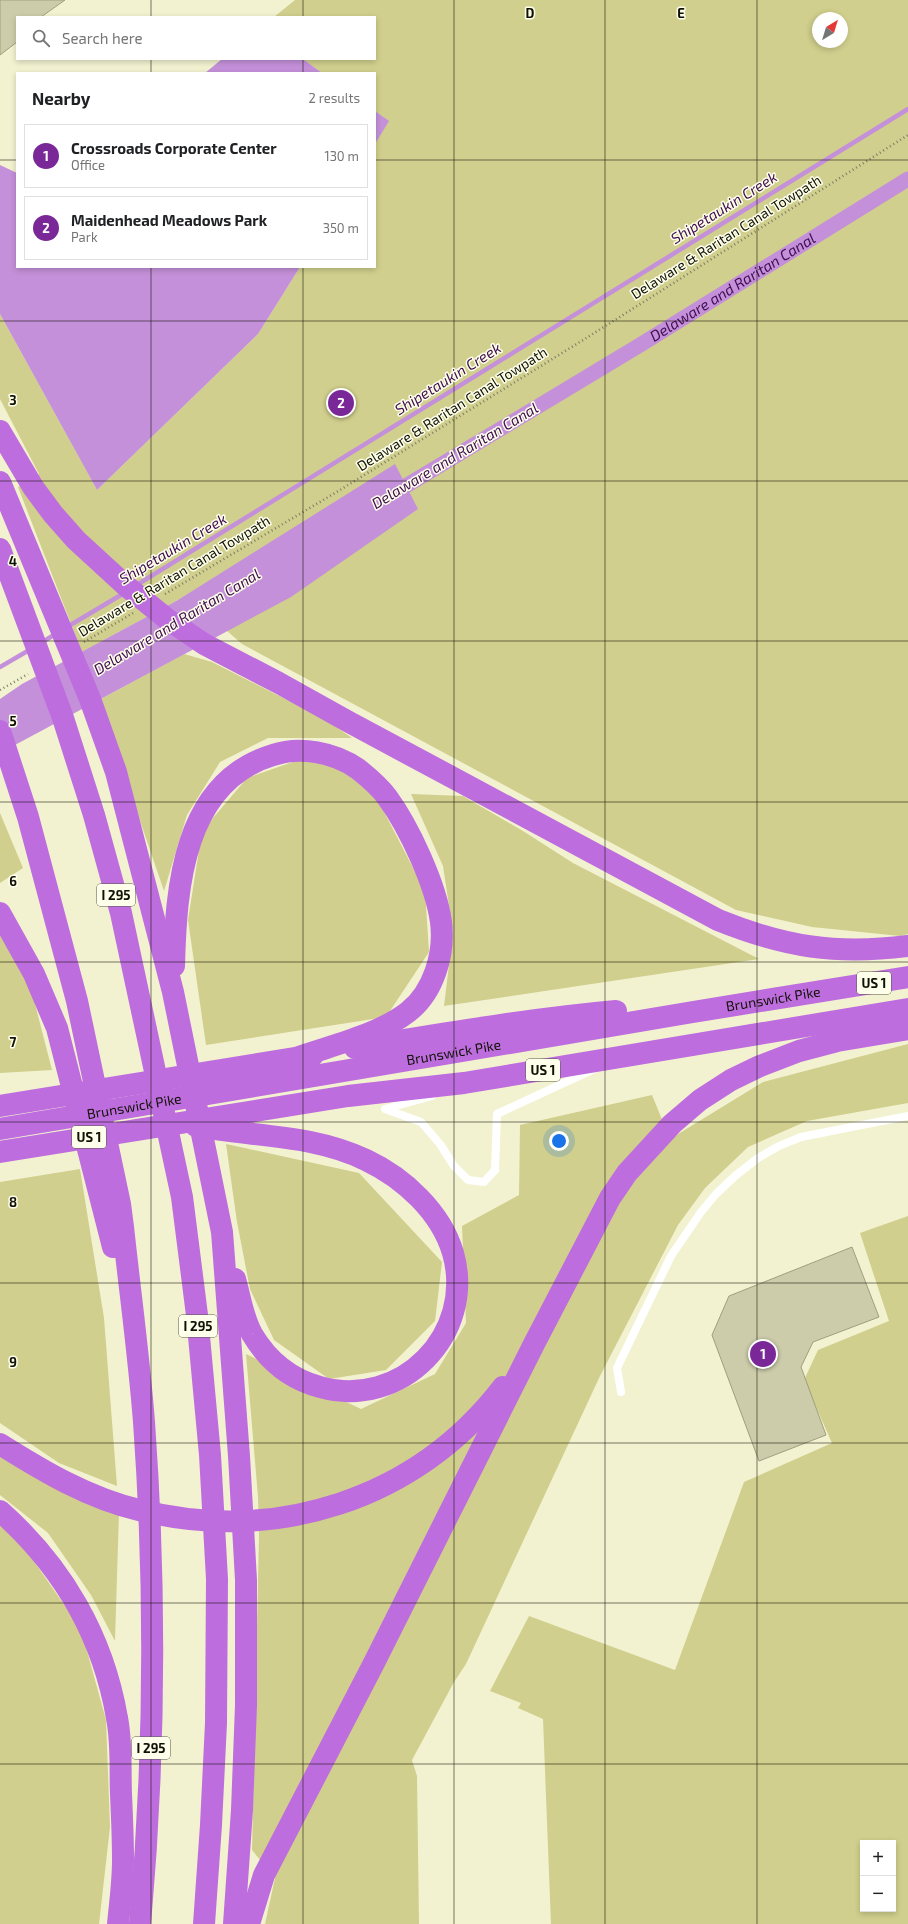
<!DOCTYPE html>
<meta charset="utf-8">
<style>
:root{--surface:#fff;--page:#f2f2f2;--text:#202124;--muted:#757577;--line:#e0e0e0;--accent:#7a2797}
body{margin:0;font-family:"Exo 2",sans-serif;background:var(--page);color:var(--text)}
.controls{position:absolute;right:12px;bottom:12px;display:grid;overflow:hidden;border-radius:0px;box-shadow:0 2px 6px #0003}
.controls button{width:36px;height:36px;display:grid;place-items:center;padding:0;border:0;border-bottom:1px solid var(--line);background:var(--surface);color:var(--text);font:20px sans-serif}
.compass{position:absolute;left:812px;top:12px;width:36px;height:36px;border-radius:50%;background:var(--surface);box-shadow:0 2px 6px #0003;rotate:38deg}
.you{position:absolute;left:559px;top:1141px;width:14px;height:14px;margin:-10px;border:3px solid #fff;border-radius:50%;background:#1a73e8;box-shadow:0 0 0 6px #1a73e833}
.badge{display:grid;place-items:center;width:26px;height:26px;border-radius:50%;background:var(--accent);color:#fff;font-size:13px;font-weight:700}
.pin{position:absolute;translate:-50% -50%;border:2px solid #fff;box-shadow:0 1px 4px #0006}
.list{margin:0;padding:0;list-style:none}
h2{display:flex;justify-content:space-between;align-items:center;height:52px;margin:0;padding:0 16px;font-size:17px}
h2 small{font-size:13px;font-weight:400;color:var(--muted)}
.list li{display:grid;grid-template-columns:26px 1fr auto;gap:12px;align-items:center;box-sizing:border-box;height:64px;margin:0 8px 8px;padding:0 8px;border:1px solid var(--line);border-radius:0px}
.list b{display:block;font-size:15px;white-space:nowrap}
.list p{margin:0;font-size:13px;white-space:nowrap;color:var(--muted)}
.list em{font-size:13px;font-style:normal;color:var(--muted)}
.icon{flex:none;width:22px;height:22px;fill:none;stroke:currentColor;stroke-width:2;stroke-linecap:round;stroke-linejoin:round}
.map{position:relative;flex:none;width:908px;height:1924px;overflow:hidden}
.search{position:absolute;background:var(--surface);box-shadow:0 2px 6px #0003;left:16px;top:16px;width:360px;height:44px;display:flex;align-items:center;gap:10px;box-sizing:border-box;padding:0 14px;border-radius:0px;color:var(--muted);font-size:15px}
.panel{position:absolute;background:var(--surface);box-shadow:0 2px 6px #0003;left:16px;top:72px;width:360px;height:196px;border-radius:0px}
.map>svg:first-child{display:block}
.green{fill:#d0cf8d;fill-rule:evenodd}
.water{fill:#c490d9}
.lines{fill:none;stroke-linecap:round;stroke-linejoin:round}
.stream{stroke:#c490d9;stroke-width:4.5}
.canal{stroke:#c490d9;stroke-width:15}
.building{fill:#ccccab;stroke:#9f9f7f}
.path{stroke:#7d7d67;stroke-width:2.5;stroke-dasharray:1 3;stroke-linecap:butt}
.lane{stroke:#fff;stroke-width:8}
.highway{stroke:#be6dde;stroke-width:22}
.grid{fill:none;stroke:#111106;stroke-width:1;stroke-opacity:0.55}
.labels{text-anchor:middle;stroke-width:3;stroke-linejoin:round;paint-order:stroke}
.shield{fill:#feffea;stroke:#58584a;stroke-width:1}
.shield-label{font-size:13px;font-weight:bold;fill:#111106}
.street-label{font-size:14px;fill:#111106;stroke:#feffea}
.water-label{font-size:15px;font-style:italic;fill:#3f0d50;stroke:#feffea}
.grid-label{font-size:13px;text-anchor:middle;font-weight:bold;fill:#111106;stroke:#feffea;stroke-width:3;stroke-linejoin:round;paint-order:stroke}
</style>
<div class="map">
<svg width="908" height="1924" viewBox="0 0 908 1924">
<rect width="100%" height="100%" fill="#f2f2d1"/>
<path class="green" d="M 295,0 L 908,0 L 908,934 L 900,936 L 812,927 L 736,910 L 242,644 L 226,630 L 178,600 L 82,652 L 18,487 L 39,474 L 0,399 L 0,314 L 97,490 L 258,334 L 300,267 L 375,267 L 375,136 L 384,118 L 375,111 L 375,73 L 322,73 L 303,59 L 375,59 L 375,17 L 274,17 ZM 818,18 L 842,18 L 842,42 L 818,42 Z
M 184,654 L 212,662 L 325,719 L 352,738 L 268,738 L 220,762 L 187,815 L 164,891 L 99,700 Z
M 304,758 L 354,772 L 381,806 L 425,891 L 429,952 L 386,1017 L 206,1045 L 188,920 L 202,831 L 247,778 Z
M 411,794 L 463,796 L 523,831 L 573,863 L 759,959 L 444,1006 L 453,932 L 443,866 Z
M 0,813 L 23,868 L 0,883 Z
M 0,925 L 33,996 L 52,1070 L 0,1073 Z
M 908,1044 L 908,1103 L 807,1121 L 748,1147 L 705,1188 L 678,1225 L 600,1376 L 466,1664 L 454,1682 L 412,1760 L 417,1776 L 419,1924 L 265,1924 L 275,1878 L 252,1850 L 259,1537 L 258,1497 L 246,1354 L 361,1409 L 435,1374 L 466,1323 L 462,1226 L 519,1195 L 520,1125 L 652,1095 L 670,1139 L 763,1082 Z
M 226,1144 L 359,1173 L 442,1262 L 435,1321 L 386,1370 L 329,1379 L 274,1340 L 250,1289 L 237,1222 Z
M 80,1169 L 104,1318 L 117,1486 L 59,1463 L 0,1423 L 0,1182 Z
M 908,1216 L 908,1924 L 551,1924 L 543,1719 L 518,1708 L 521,1703 L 490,1691 L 529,1616 L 675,1670 L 744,1482 L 832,1443 L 804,1380 L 818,1350 L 889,1321 L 860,1233 ZM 863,1843 L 893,1843 L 893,1909 L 863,1909 Z
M 0,1449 L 119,1512 L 115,1641 L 91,1595 L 48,1533 L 0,1495 Z
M 0,1524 L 17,1537 L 81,1629 L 106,1720 L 110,1827 L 99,1924 L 0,1924 Z"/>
<path class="water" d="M 222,59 L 303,59 L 322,73 L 205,73 Z
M 375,111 L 389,121 L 375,144 Z
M 0,165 L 17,173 L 17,267 L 300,267 L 258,334 L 97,490 L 0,314 Z
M 395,464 L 418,509 L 291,597 L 0,753 L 0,699 L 22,684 L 178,600 Z"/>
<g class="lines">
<path class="stream" d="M 135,586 L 908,109
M 67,627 L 126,592
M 41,643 L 57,633
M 0,667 L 31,649"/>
<path class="canal" id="s1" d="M 389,496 L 640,345 L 908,179"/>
</g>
<path class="building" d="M 0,0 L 65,0 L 41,17 L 17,17 L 17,42 L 0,55 Z
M 852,1247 L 879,1317 L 813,1342 L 801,1367 L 826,1435 L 759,1461 L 712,1335 L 729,1296 Z"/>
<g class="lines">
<path class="path" d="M 165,594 L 335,493 L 588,337 L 908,135
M 84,642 L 133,613
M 0,690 L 28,674"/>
<path class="lane" d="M 432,1096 L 385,1109 L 421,1122 L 440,1144 L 454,1166 L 468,1180 L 484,1182 L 495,1170 L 497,1114 L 594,1069
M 621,1392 L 617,1368 L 671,1256 L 701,1212 L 716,1194 L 735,1176 L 758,1158 L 779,1146 L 801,1137 L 908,1116"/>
<g class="highway">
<path d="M 0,431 L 33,487 L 53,514 L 76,540 L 125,585 L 167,619 L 204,644 L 279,683 L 349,722 L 718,920 C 785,947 836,955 908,946"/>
<path d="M 0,482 L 90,699 L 116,772 L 173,992 L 222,1232 L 239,1456 L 246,1580 L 246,1705 L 242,1810 L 234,1924"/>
<path d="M 0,549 L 63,718 L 94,815 L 121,913 L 182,1197 L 197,1315 L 210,1455 L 217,1579 L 216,1723 L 211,1825 L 204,1924"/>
<path d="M 0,731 L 28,817 L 77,1001 L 120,1204 L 123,1227 C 130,1292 139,1357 144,1422 C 156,1589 155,1757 140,1924"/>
<path d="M 0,913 L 34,974 L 57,1028 L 113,1247"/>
<path d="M 174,966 C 176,888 183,782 273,755 C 300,746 334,752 358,769 C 368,777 379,786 387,797 C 409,827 436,885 441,922 C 445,953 434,992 408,1012 C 380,1034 333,1045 299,1057"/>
<path d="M 355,1048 C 442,1034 528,1019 616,1011"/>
<path d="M 0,1106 L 313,1055"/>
<path d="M 196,1126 C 253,1137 313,1134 366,1160 C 404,1178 441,1212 453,1253 C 476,1334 401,1410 320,1387 C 290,1379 268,1361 252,1334 C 243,1318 240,1297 235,1279"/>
<path id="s2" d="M 0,1129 L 693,1012 L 908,977"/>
<path d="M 0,1152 L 348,1096 L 464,1083 L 908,1009"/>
<path d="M 0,1444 C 43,1471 88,1498 139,1510 C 276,1544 416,1500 503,1387"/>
<path d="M 0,1511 C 62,1566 103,1636 117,1718 C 122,1743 120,1769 121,1794 C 122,1816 123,1838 123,1860 C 123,1882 120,1903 118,1924"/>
<path d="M 249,1924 L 264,1875 L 374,1663 L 534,1344 L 610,1198 L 627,1173 L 672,1124 L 700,1100 L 731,1080 L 760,1066 L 799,1051 L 837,1041 L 908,1029"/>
</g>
</g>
<path class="grid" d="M 151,0 L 151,17M 303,0 L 303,17M 454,0 L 454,1924M 605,0 L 605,1924M 757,0 L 757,1924M 151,59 L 151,73M 303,59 L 303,73M 0,160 L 17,160M 375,160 L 908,160M 151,267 L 151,1924M 303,267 L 303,1924M 0,321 L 908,321M 0,481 L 908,481M 0,641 L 908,641M 0,802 L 908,802M 0,962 L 908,962M 0,1122 L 908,1122M 0,1283 L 908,1283M 0,1443 L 908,1443M 0,1603 L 908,1603M 0,1764 L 908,1764"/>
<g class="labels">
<g class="shield">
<rect x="97" y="884" width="38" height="22" rx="3"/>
<rect x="857" y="972" width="34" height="22" rx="3"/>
<rect x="526" y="1059" width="34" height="22" rx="3"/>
<rect x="72" y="1126" width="34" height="22" rx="3"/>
<rect x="179" y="1315" width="38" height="22" rx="3"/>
<rect x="132" y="1737" width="38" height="22" rx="3"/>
</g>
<g class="shield-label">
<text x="116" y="900">I 295</text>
<text x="874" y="988">US 1</text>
<text x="543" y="1075">US 1</text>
<text x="89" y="1142">US 1</text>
<text x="198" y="1331">I 295</text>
<text x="151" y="1753">I 295</text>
</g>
<g class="street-label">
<text transform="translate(726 237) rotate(-32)" y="5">Delaware &amp; Raritan Canal Towpath</text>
<text transform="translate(452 409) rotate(-32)" y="5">Delaware &amp; Raritan Canal Towpath</text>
<text transform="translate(174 576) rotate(-31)" y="5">Delaware &amp; Raritan Canal Towpath</text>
<text dy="5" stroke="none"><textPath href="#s2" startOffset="784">Brunswick Pike</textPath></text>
<text dy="5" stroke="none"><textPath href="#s2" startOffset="460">Brunswick Pike</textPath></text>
<text dy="5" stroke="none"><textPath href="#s2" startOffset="136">Brunswick Pike</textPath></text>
</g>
<g class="water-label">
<text transform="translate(724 208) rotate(-32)" y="5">Shipetaukin Creek</text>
<text dy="5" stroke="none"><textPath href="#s1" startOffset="402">Delaware and Raritan Canal</textPath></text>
<text transform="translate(448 379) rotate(-32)" y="5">Shipetaukin Creek</text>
<text transform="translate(455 456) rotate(-31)" y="5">Delaware and Raritan Canal</text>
<text transform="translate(173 549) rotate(-31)" y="5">Shipetaukin Creek</text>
<text transform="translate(177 622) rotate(-31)" y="5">Delaware and Raritan Canal</text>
</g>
</g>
<g class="grid-label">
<text x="530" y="18">D</text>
<text x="681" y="18">E</text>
<text x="13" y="405">3</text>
<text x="13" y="566">4</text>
<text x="13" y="726">5</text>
<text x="13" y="886">6</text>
<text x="13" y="1047">7</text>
<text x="13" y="1207">8</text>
<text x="13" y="1367">9</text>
</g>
</svg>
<div class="controls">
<button>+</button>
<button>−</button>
</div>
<svg class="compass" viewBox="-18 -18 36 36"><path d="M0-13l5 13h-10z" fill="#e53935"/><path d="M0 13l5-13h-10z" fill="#757577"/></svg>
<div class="you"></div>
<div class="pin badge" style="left:763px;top:1354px">1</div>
<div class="pin badge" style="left:341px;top:403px">2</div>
<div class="search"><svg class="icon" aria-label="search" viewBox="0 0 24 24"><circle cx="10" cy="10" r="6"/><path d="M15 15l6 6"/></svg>Search here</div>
<section class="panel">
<h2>Nearby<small>2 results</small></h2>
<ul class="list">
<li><span class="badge">1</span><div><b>Crossroads Corporate Center</b><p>Office</p></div><em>130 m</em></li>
<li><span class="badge">2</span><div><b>Maidenhead Meadows Park</b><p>Park</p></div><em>350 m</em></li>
</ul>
</section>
</div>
